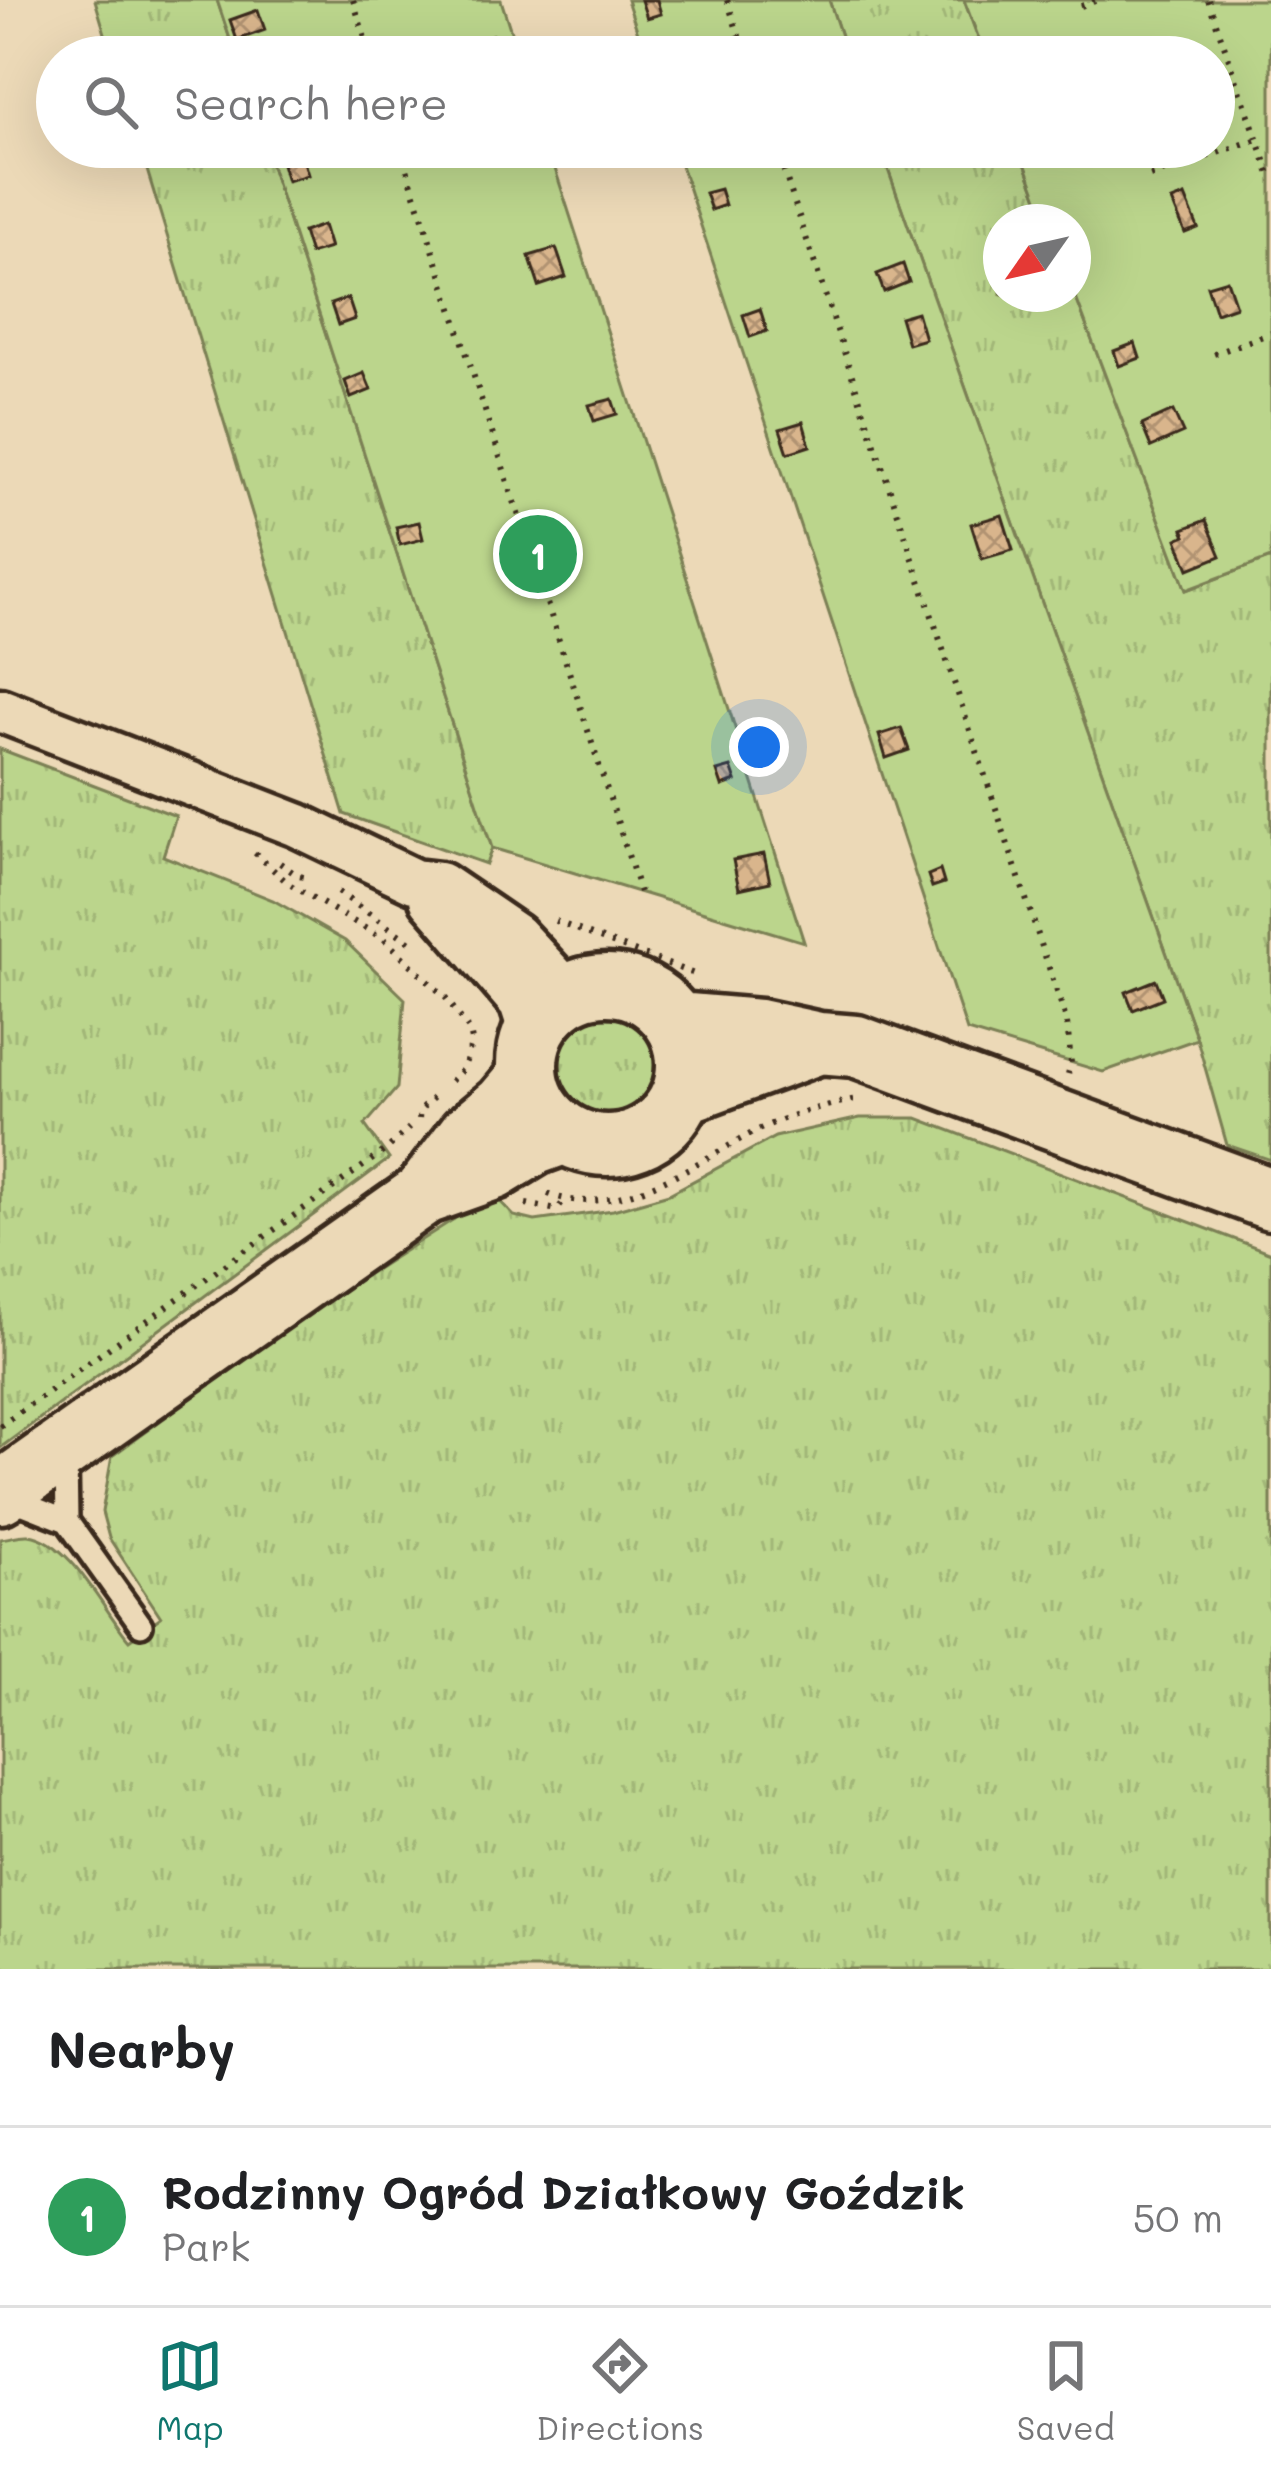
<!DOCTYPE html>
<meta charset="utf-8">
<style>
:root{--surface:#fff;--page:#f6f6f6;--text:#202124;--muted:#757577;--line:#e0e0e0;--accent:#0f766e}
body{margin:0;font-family:Mali,sans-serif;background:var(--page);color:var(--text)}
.compass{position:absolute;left:983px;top:204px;width:108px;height:108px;border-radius:50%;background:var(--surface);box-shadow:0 12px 48px #0002;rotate:236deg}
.you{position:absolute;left:759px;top:747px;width:42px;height:42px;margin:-30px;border:9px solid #fff;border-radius:50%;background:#1a73e8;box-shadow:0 0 0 18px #1a73e833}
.badge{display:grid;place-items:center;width:78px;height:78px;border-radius:50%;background:var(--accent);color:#fff;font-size:39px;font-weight:700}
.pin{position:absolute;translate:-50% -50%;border:6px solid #fff;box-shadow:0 3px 12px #0006}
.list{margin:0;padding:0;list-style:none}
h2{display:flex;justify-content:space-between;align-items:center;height:156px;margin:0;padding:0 48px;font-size:51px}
h2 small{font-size:39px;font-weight:400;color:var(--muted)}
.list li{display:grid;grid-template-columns:78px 1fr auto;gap:36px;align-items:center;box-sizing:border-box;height:180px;padding:0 48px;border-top:3px solid var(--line)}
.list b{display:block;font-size:45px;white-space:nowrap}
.list p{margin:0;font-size:39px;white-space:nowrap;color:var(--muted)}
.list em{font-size:39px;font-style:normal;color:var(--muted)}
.icon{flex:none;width:66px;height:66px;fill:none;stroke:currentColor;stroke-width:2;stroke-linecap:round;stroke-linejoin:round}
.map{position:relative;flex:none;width:1271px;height:1969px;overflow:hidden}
.search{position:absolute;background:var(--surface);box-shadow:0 12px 48px #0002;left:36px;right:36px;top:36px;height:132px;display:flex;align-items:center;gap:30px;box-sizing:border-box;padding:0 42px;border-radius:66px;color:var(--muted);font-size:45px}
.sheet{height:336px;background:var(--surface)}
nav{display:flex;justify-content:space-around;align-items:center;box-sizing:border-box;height:168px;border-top:3px solid var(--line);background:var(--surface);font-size:33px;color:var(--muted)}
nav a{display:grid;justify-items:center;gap:6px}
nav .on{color:var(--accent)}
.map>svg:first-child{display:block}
.grass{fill:url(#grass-tufts);stroke:#7b8055;stroke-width:3}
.green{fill:#bbd58c;stroke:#7b8055;stroke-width:3}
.building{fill:url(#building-cross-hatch);stroke:#3b2a1e;stroke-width:3}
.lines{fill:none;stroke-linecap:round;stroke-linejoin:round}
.lane-casing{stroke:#3b2a1e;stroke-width:30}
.street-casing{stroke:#3b2a1e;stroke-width:51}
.secondary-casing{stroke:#3b2a1e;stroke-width:69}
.path{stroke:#3b2a1e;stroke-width:6;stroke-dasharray:3 9;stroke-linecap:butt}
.lane{stroke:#ecd9b7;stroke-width:21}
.street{stroke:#ecd9b7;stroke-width:42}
.secondary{stroke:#ecd9b7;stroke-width:60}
</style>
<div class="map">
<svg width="1271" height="1969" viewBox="0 0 1271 1969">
<defs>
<pattern id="grass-tufts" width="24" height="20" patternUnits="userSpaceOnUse" patternTransform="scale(3)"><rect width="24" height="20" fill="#bbd58c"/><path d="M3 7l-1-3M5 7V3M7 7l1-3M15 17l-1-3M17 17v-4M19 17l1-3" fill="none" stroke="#a2b778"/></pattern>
<pattern id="building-cross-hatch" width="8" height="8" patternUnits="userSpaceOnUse" patternTransform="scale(3)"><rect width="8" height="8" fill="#d9b58c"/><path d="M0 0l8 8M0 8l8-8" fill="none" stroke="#b19372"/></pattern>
</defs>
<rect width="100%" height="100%" fill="#ecd9b7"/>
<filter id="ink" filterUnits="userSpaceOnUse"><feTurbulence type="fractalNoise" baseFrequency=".00833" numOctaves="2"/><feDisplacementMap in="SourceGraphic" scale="24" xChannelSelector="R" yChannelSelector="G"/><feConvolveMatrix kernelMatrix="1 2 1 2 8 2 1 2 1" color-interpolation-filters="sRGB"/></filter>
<g filter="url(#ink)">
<path class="grass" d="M 95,0 L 217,0 L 236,57 L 112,57 Z
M 829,0 L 964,0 L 985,57 L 848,57 Z
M 140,147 L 265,147 L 492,848 L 486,864 L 344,814 Z
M 880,147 L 1019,147 L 1047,222 L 1001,222 L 1001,294 L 1073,294 L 1073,290 L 1186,590 L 1271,558 L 1271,1160 L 1227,1145 L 1197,1039 Z
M 0,749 L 176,816 L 163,856 L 273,900 L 345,941 L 405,999 L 397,1088 L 365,1125 L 389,1159 L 0,1448 Z
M559 1064a49 49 0 1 1 98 0a49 49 0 1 1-98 0Z
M 860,1118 L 917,1118 L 1271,1253 L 1271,1969 L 0,1969 L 0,1539 C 9,1538 21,1534 29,1535 C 71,1541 104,1611 129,1640 L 161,1617 L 109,1538 L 102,1512 L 112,1456 L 312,1310 L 493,1194 L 514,1216 L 535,1221 L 613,1210 L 669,1194 L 775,1137 Z"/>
<path class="green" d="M 217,0 L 501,0 L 519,57 L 236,57 Z
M 627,0 L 829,0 L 848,57 L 646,57 Z
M 964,0 L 1271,0 L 1271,558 L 1186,590 L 1073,290 L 1073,222 L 1047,222 L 1019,147 L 1214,147 L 1214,57 L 986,57 Z
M 265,147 L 548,147 L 804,942 L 492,848 Z
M 675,147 L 880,147 L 1197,1039 L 1103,1072 L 967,1031 Z"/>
<path class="building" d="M 641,0 L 657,0 L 661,14 L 647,18 Z
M 258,10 L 265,30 L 237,40 L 230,20 Z
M 492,35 L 500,57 L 480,57 L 474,41 Z
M 1136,41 L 1141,57 L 1115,57 L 1112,49 Z
M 301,152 L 308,175 L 287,181 L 280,157 Z
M 720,189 L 725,205 L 711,210 L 705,193 Z
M 1185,196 L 1198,228 L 1185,233 L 1172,201 Z
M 323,225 L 330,248 L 310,254 L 303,232 Z
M 556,248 L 566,277 L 539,286 L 529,256 Z
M 903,264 L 909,282 L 884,292 L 877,274 Z
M 1227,280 L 1236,306 L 1216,313 L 1207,286 Z
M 348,298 L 355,319 L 338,325 L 331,304 Z
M 760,309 L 767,331 L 750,337 L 743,315 Z
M 917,312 L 925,339 L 908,344 L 900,317 Z
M 1135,343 L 1140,358 L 1119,366 L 1114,351 Z
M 364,373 L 371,390 L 351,398 L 345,381 Z
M 612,399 L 617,414 L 594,421 L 589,405 Z
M 1173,411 L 1183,433 L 1151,447 L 1142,425 Z
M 803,422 L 810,446 L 788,453 L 780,429 Z
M 1002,515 L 1013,550 L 982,559 L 971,524 Z
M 1206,520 L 1221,556 L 1189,569 L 1177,539 L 1186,535 L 1183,529 Z
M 419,522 L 423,539 L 400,545 L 396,527 Z
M 901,728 L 909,750 L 886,758 L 879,735 Z
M 731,767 L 736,781 L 722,786 L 717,771 Z
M 764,854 L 770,882 L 739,889 L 733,860 Z
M 940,870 L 944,883 L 932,887 L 928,875 Z
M 1156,980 L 1163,998 L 1133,1010 L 1126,992 Z"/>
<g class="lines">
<defs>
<path id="lane" d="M 66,1459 L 67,1521 L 141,1625
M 6,1497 L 67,1521"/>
<path id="street" d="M 0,710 L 297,825 L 414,881 L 440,884 L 515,935 L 570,994
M 431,899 L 521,1003 L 532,1037"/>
<path id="secondary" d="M527 1065a80 80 0 1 1 160 0a80 80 0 1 1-160 0Z
M 676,1023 L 759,1030 L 819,1043 L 856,1046 L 1271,1199
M 683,1093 L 819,1043
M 424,1194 L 469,1134 L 504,1105 L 528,1077
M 0,1493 L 424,1194 L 494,1169 L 535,1144 L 565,1133"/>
</defs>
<use href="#lane" class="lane-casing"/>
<use href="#street" class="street-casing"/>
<use href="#secondary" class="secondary-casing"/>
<path class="path" d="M 353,0 L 371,57
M 727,0 L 746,57
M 1208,0 L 1271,177
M 1081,6 L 1098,0
M 400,147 L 640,892
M 776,147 L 1067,1022 L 1071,1063 L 1068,1074
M 1150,176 L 1258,139
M 1214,354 L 1271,333
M 255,853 L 289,884 L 384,939 L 446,998 L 470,1031 L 472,1041 L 464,1068 L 450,1082
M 280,863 L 298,876 L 310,878
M 338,892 L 416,946
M 555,921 L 694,974
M 419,1119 L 420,1110 L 434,1097
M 548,1194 C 625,1223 705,1153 771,1124 C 800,1111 830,1105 860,1098
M 526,1204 L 557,1210 L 565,1200
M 0,1426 L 387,1149 L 409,1128"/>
<use href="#lane" class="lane"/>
<use href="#street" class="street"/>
<use href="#secondary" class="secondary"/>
</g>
</g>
</svg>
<svg class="compass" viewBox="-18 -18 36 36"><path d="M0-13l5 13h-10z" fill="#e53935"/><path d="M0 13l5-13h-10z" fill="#757577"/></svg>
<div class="you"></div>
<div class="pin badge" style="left:538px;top:554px;background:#2e9e5b">1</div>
<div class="search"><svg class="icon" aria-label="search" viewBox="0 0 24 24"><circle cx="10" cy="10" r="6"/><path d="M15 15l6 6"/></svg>Search here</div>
</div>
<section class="sheet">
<h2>Nearby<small></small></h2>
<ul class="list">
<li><span class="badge" style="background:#2e9e5b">1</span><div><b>Rodzinny Ogród Działkowy Goździk</b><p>Park</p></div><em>50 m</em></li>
</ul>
</section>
<nav>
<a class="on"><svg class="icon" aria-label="map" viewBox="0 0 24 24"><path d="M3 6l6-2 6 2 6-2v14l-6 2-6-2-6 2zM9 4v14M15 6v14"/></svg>Map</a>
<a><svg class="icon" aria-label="directions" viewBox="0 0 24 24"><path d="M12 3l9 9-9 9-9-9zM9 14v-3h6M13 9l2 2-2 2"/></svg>Directions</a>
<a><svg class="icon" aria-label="saved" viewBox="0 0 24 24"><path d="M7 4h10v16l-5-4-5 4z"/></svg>Saved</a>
</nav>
